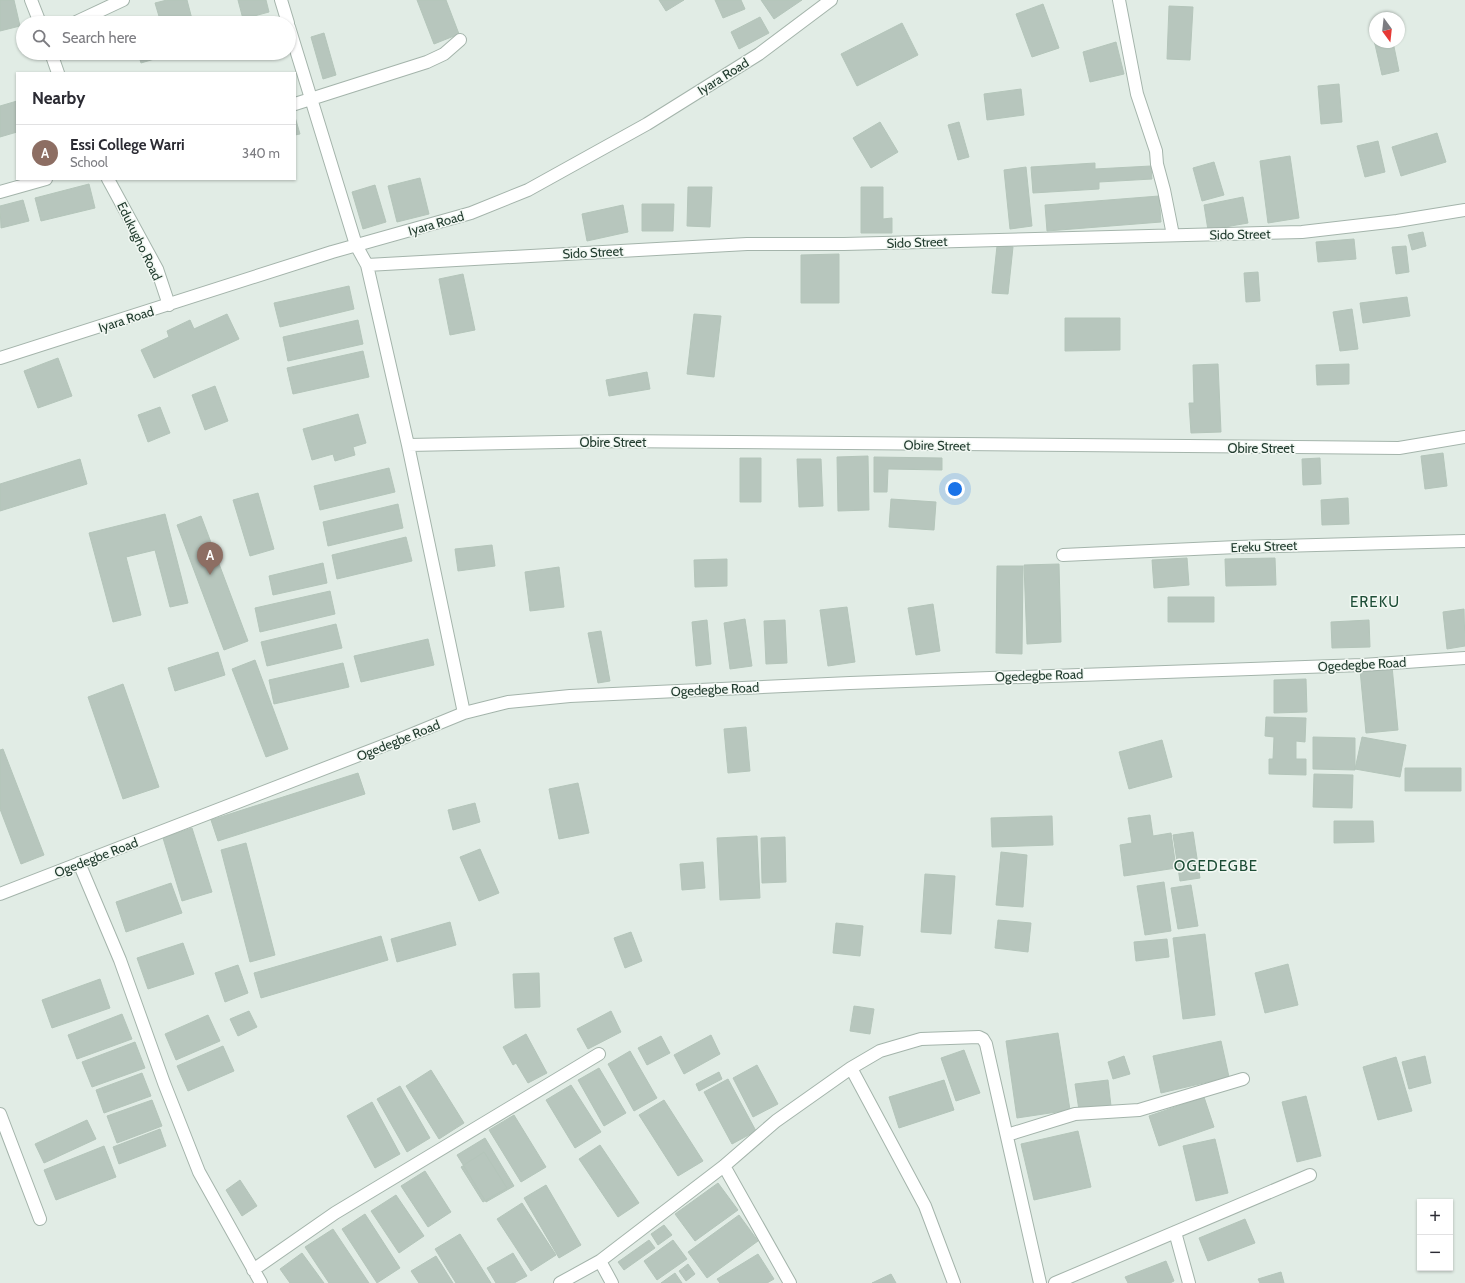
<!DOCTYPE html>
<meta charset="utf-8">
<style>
:root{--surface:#fff;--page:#f7f7f7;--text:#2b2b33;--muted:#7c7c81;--line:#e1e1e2;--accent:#f05d5b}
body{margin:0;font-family:Cabin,sans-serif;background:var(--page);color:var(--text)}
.controls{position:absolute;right:12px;bottom:12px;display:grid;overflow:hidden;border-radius:0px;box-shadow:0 1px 3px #0004}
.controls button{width:36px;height:36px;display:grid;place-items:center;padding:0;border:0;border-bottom:1px solid var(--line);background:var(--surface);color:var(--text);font:20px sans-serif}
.compass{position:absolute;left:1369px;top:12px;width:36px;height:36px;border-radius:50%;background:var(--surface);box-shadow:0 1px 3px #0004;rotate:165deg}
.you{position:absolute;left:955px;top:489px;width:14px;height:14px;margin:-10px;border:3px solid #fff;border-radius:50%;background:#1a73e8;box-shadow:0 0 0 6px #1a73e833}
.badge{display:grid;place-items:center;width:26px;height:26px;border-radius:50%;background:var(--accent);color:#fff;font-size:13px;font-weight:700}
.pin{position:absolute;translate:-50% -33px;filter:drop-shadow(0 1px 2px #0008)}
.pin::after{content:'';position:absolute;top:21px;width:14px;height:12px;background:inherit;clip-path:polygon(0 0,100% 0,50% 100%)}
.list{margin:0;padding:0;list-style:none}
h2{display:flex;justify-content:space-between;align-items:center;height:52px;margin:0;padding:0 16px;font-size:17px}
h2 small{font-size:13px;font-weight:400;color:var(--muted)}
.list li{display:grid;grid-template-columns:26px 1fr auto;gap:12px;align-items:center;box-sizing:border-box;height:56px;padding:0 16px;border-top:1px solid var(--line)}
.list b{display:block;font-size:15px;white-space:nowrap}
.list p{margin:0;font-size:13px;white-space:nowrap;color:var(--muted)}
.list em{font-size:13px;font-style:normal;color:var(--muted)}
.icon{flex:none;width:22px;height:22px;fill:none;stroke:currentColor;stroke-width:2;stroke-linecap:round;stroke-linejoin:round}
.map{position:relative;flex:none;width:1465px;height:1283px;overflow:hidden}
.search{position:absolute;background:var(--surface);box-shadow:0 1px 3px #0004;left:16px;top:16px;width:280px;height:44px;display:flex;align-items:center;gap:10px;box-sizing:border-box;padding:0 14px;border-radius:22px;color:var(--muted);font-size:15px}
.panel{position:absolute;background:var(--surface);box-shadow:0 1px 3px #0004;left:16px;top:72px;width:280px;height:108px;border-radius:0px}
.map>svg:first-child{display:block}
.building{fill:#b7c6bd;stroke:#b4c5ba}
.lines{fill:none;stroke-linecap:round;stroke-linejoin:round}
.minor-casing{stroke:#a4b4ab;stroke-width:14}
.minor{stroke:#fff;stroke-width:12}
.labels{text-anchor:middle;stroke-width:3;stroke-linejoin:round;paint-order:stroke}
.street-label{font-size:13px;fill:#223c2f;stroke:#f2f8f3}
.quarter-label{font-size:15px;letter-spacing:1px;fill:#1e4e37;stroke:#f2f8f3}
</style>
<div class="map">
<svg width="1465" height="1283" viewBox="0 0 1465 1283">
<rect width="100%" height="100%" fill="#e1ece5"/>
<path class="building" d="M 0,0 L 14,0 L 20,26 L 0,31 Z
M 167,0 L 187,0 L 193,23 L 161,23 L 155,3 Z
M 238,0 L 266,0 L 269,12 L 243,19 Z
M 417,0 L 446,0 L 459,34 L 434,44 Z
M 659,0 L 684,0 L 666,11 Z
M 715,0 L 741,0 L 745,9 L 723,18 Z
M 761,0 L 802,0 L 774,19 Z
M 1043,4 L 1059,48 L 1032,57 L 1016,14 Z
M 1169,6 L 1193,7 L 1190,60 L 1167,59 Z
M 760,17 L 769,33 L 739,49 L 731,32 Z
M 902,23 L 918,55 L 857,86 L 841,54 Z
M 1375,26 L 1375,42 L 1393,42 L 1399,71 L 1382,75 L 1371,27 Z
M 324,33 L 336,75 L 323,79 L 311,37 Z
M 1116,42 L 1124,74 L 1090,82 L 1083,52 Z
M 138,53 L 160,53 L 161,57 L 141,63 Z
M 1339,84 L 1342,122 L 1321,124 L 1318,86 Z
M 1021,89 L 1024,115 L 987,120 L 984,94 Z
M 17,101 L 17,132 L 0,137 L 0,106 Z
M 295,117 L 300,134 L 295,135 Z
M 880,122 L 898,152 L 871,168 L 853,138 Z
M 959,122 L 969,157 L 958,160 L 948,125 Z
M 1437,133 L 1446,162 L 1401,176 L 1392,147 Z
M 1378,141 L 1385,172 L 1365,177 L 1357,146 Z
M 1290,156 L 1299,218 L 1268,223 L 1260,161 Z
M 1214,162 L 1224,195 L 1202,201 L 1193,168 Z
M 1095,163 L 1095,169 L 1151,166 L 1152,179 L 1099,182 L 1099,189 L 1033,193 L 1031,167 Z
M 1026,167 L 1032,226 L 1010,229 L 1004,170 Z
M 420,178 L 429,214 L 397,222 L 388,186 Z
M 89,184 L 95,208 L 41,221 L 35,198 Z
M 375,185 L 386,222 L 363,229 L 352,192 Z
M 688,187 L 712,187 L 710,227 L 687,226 Z
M 861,187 L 883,187 L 883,219 L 892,218 L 892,233 L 861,233 Z
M 1159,196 L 1161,222 L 1047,231 L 1045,205 Z
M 1243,197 L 1248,223 L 1208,230 L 1204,205 Z
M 23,200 L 29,221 L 1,228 L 0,206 Z
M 642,204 L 674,204 L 673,231 L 642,231 Z
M 623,205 L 628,232 L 587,241 L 582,214 Z
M 1423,232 L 1426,246 L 1412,250 L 1408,235 Z
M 1354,239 L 1356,259 L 1318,262 L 1316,242 Z
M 997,246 L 1013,247 L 1008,294 L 992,293 Z
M 1406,246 L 1409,272 L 1396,274 L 1392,247 Z
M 839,254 L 839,303 L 801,303 L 801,255 Z
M 1258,272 L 1260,301 L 1246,302 L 1244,273 Z
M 463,274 L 475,330 L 450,335 L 439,279 Z
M 349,286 L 354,309 L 280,327 L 274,303 Z
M 1407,297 L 1410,316 L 1363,323 L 1360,303 Z
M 1352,309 L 1358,349 L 1340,351 L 1333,312 Z
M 227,314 L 239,339 L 154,378 L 141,350 L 169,337 L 167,331 L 190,320 L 194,329 Z
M 694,314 L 721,316 L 714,377 L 687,374 Z
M 1065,318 L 1120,318 L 1120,350 L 1065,351 Z
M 358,320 L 363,344 L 288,361 L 283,337 Z
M 363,351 L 369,377 L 293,394 L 287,368 Z
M 58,358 L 72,396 L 38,408 L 24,371 Z
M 1218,364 L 1221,432 L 1191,433 L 1189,403 L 1194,403 L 1193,365 Z
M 1349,364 L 1349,384 L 1317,385 L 1316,365 Z
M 647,372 L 650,389 L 609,396 L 606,380 Z
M 215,386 L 228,421 L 205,430 L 192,395 Z
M 160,407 L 170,433 L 148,442 L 138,415 Z
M 358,414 L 366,443 L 353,447 L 355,455 L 335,461 L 333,454 L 312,460 L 303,429 Z
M 1443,453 L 1447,486 L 1425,489 L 1421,456 Z
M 868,456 L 869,510 L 838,511 L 837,457 Z
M 874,457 L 942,458 L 942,470 L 888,469 L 887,492 L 874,492 Z
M 740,458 L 761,458 L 761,502 L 740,502 Z
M 1320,458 L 1321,484 L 1303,485 L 1302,459 Z
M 80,459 L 87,484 L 0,511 L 0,484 Z
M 797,459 L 821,459 L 823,506 L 799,507 Z
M 389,468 L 395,492 L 320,510 L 314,486 Z
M 258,493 L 274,549 L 250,556 L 233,500 Z
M 1348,498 L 1349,524 L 1322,525 L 1321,500 Z
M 891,499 L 936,502 L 934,530 L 889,527 Z
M 398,504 L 403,528 L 328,546 L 323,522 Z
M 165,514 L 188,603 L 170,607 L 155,550 L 126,557 L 141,615 L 113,622 L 89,533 Z
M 201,516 L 248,641 L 224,650 L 177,525 Z
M 406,537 L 412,561 L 337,579 L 332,555 Z
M 492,545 L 495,566 L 458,571 L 455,549 Z
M 1187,558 L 1189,585 L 1154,588 L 1152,560 Z
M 1275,558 L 1276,585 L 1226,586 L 1225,559 Z
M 727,559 L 727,586 L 695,587 L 694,560 Z
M 323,563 L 327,583 L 273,595 L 269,576 Z
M 1059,564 L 1061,642 L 1027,644 L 1024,565 Z
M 997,566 L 1023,566 L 1022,654 L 996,653 Z
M 559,567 L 564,607 L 530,611 L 525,572 Z
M 330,591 L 335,614 L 260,632 L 255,608 Z
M 1168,597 L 1214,597 L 1214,622 L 1168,622 Z
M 933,604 L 940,651 L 916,655 L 908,608 Z
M 847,607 L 855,662 L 828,666 L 820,610 Z
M 1464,609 L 1465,646 L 1447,649 L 1443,612 Z
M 745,619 L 752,666 L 730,669 L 724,623 Z
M 707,620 L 711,664 L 696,666 L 692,622 Z
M 785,620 L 787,663 L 766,664 L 764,621 Z
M 1369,620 L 1370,647 L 1332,648 L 1331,622 Z
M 336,624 L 342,648 L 267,666 L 261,642 Z
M 601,631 L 610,681 L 598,683 L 588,633 Z
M 428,639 L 434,665 L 361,682 L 354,656 Z
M 218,652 L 225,675 L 175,691 L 168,668 Z
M 255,660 L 288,749 L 266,757 L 232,669 Z
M 343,663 L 349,687 L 274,704 L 269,680 Z
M 1392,666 L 1398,730 L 1366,733 L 1360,670 Z
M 1306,679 L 1307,712 L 1274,713 L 1274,680 Z
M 123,684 L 159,787 L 123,799 L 88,697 Z
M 1266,717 L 1306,718 L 1305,742 L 1296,741 L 1296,759 L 1306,759 L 1306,775 L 1269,774 L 1269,759 L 1273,759 L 1274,737 L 1265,736 Z
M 746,727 L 750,771 L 728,773 L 724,729 Z
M 1313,737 L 1355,738 L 1355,770 L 1313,769 Z
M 1362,737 L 1406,745 L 1400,777 L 1355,769 Z
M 1162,740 L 1172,777 L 1129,789 L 1119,752 Z
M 3,749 L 44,855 L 21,864 L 0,809 L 0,750 Z
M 1405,768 L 1461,768 L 1461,791 L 1405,791 Z
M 358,773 L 365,794 L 218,841 L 211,820 Z
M 1314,774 L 1353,775 L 1352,808 L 1313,807 Z
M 578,783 L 589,833 L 559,839 L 549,789 Z
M 475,803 L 480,822 L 453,830 L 448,810 Z
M 1150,815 L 1153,836 L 1171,833 L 1176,868 L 1124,876 L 1120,845 L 1132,843 L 1128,818 Z
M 1052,816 L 1053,845 L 992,847 L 991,818 Z
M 1334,821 L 1373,821 L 1374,842 L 1334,843 Z
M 192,828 L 212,892 L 182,901 L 163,838 Z
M 1193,832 L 1200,878 L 1180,881 L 1173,835 Z
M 757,836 L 760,898 L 720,900 L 717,838 Z
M 785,837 L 786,882 L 762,883 L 761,838 Z
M 246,843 L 275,955 L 250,962 L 221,850 Z
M 480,849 L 499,893 L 479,901 L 460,857 Z
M 1001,852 L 1027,855 L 1023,907 L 996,905 Z
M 703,862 L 705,888 L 682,890 L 680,864 Z
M 925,874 L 955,876 L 951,934 L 921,932 Z
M 1164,882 L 1171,931 L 1145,935 L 1137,886 Z
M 171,883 L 182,913 L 126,932 L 116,902 Z
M 1191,885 L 1198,926 L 1178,929 L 1171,888 Z
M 998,920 L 1031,923 L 1028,952 L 995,948 Z
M 450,922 L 456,945 L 397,962 L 391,939 Z
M 836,923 L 863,926 L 860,956 L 833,953 Z
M 631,932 L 642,961 L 625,968 L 614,938 Z
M 1205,934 L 1215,1015 L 1183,1019 L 1173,938 Z
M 381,936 L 388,960 L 261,998 L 254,973 Z
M 1167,939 L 1169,957 L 1136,961 L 1134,942 Z
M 183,943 L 194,974 L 148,989 L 137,958 Z
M 1288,964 L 1298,1005 L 1265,1013 L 1255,973 Z
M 238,965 L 248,993 L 225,1002 L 215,973 Z
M 539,973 L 540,1007 L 515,1008 L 513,974 Z
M 100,979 L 110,1008 L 52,1028 L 42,1000 Z
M 854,1006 L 874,1009 L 870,1034 L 850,1031 Z
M 249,1011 L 257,1027 L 238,1036 L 230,1019 Z
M 611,1011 L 621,1032 L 588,1049 L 577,1029 Z
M 122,1014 L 132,1039 L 77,1059 L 68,1035 Z
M 208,1015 L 220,1041 L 176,1060 L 165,1034 Z
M 1058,1033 L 1070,1110 L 1017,1118 L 1006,1041 Z
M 526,1034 L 547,1073 L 528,1083 L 516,1063 L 513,1065 L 503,1047 Z
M 711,1035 L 720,1054 L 684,1074 L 674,1055 Z
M 661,1036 L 670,1053 L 647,1065 L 638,1048 Z
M 1221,1041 L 1229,1077 L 1161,1093 L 1153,1056 Z
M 135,1042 L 145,1068 L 92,1087 L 82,1062 Z
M 223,1046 L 234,1071 L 188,1091 L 177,1066 Z
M 964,1050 L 980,1093 L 956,1101 L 941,1058 Z
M 630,1051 L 657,1098 L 634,1111 L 608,1064 Z
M 1124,1056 L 1130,1074 L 1113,1079 L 1108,1062 Z
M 1425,1056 L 1431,1083 L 1409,1089 L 1402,1062 Z
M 1396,1057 L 1412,1111 L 1378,1120 L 1363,1067 Z
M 757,1065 L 778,1104 L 753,1117 L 733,1078 Z
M 599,1068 L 626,1113 L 604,1126 L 578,1080 Z
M 431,1070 L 464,1123 L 439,1139 L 406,1086 Z
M 719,1072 L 722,1079 L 699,1091 L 696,1084 Z
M 142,1073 L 151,1096 L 104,1113 L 96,1090 Z
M 728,1079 L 756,1131 L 732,1144 L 704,1092 Z
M 944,1080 L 954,1110 L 899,1128 L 889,1097 Z
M 1108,1080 L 1111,1106 L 1079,1110 L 1075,1084 Z
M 571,1085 L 601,1132 L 575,1148 L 546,1100 Z
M 400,1086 L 430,1138 L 407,1152 L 377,1099 Z
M 1306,1096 L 1321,1156 L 1297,1162 L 1282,1102 Z
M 1204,1097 L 1214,1127 L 1159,1146 L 1149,1116 Z
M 152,1100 L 162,1126 L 117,1143 L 107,1116 Z
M 664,1100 L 703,1161 L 678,1176 L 639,1115 Z
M 372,1102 L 400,1154 L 375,1168 L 347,1116 Z
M 514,1115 L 546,1167 L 521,1182 L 489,1130 Z
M 87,1120 L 96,1139 L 44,1163 L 35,1144 Z
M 160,1129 L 166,1146 L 119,1164 L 113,1147 Z
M 1078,1131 L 1091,1187 L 1034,1200 L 1021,1144 Z
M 485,1138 L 514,1186 L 486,1202 L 457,1155 Z
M 1215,1139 L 1228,1193 L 1196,1201 L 1183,1146 Z
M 600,1145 L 639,1203 L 618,1217 L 579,1159 Z
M 104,1146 L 116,1177 L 56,1200 L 44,1170 Z
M 484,1152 L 507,1188 L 483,1202 L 461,1167 Z
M 425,1171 L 451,1212 L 428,1227 L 401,1186 Z
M 240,1180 L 257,1206 L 242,1216 L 226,1190 Z
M 718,1183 L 738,1210 L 695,1241 L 675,1214 Z
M 546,1185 L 581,1245 L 559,1258 L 524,1198 Z
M 396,1195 L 424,1236 L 399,1253 L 371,1211 Z
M 522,1203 L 556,1255 L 531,1271 L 497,1219 Z
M 365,1214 L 400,1268 L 377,1283 L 342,1229 Z
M 739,1215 L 758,1241 L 707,1278 L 688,1252 Z
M 1245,1219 L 1255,1243 L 1208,1261 L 1199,1238 Z
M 664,1225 L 672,1235 L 658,1245 L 651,1234 Z
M 333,1229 L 369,1283 L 329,1283 L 305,1247 Z
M 460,1234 L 491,1283 L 456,1283 L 435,1249 Z
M 649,1240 L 655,1248 L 624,1270 L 618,1262 Z
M 673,1240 L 687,1259 L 657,1280 L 644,1261 Z
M 302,1253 L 324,1283 L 290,1283 L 280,1269 Z
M 513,1253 L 527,1276 L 514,1283 L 496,1283 L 487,1268 Z
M 758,1254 L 774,1279 L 767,1283 L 720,1283 L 717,1279 Z
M 436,1256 L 453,1283 L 419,1283 L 411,1271 Z
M 1166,1261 L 1174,1281 L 1170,1283 L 1128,1283 L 1125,1277 Z
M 688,1264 L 695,1274 L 686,1281 L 679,1271 Z
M 1281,1272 L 1284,1283 L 1260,1283 L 1258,1279 Z
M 675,1273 L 682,1283 L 661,1283 Z
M 891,1274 L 896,1283 L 872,1283 Z"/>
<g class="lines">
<defs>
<path id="minor" d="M 31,0 L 40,23
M 281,0 L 288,23
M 1119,0 L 1137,94 L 1156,151 L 1157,164 L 1164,190 L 1173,235
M 74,23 L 123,0
M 289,27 L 356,245 L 367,265 L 408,445 L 464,713
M 51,53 L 58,73
M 295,104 L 427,62 L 444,54 L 460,40
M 108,179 L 157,269 L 169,305
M 0,192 L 46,179
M 367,265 L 747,244 L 844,244 L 1302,232 L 1397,221 L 1465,210
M 0,358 L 332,252 L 471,213 L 528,190 L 647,124 L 759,54 L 831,0
M 408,445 L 611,441 L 1399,448 L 1465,437
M 1063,555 L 1237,547 L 1465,541
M 79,863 L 120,960 L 164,1083 L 199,1172 L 261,1283
M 0,894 L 398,740 L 464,713 L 508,702 L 570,696 L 850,683 L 1362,665 L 1465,658
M 851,1068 L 925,1206 L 954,1283
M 0,1114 L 40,1219
M 1007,1135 L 1075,1114 L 1139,1110 L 1243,1079
M 724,1166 L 790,1283
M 1175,1232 L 1189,1283
M 600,1261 L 612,1283
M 253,1270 L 335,1213 L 599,1054
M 560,1283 L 600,1261 L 724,1166 L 776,1121 L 851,1068 L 880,1051 L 921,1039 L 979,1037 L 983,1039 L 986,1044 L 1040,1283
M 1055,1283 L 1310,1175"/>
</defs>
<use href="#minor" class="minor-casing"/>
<use href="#minor" class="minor"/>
</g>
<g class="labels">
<g class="street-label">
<text transform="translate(723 76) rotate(-32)" y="5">Iyara Road</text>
<text transform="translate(436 223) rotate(-16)" y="5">Iyara Road</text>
<text transform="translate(1240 234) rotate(-1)" y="5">Sido Street</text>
<text transform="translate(140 241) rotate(64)" y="5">Edukugho Road</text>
<text transform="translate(917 242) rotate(-2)" y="5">Sido Street</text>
<text transform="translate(593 252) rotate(-3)" y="5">Sido Street</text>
<text transform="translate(126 319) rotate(-18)" y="5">Iyara Road</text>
<text x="613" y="447">Obire Street</text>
<text transform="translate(937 445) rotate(1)" y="5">Obire Street</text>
<text x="1261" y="453">Obire Street</text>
<text transform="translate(1264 546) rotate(-2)" y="5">Ereku Street</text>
<text transform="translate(1362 664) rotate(-3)" y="5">Ogedegbe Road</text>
<text transform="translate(1039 675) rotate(-2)" y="5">Ogedegbe Road</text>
<text transform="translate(715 689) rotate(-3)" y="5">Ogedegbe Road</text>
<text transform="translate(398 740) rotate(-22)" y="5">Ogedegbe Road</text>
<text transform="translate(96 857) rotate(-21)" y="5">Ogedegbe Road</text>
</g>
<g class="quarter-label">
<text x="1375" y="607">EREKU</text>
<text x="1216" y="871">OGEDEGBE</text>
</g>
</g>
</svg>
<div class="controls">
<button>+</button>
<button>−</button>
</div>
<svg class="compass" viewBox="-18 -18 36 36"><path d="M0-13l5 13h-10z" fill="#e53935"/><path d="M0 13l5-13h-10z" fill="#7c7c81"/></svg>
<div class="you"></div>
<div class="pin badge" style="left:210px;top:575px;background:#8d6e63">A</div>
<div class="search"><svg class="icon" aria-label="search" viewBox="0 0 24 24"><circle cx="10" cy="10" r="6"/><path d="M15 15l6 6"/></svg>Search here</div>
<section class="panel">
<h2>Nearby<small></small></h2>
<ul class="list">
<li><span class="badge" style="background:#8d6e63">A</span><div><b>Essi College Warri</b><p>School</p></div><em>340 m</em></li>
</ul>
</section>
</div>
